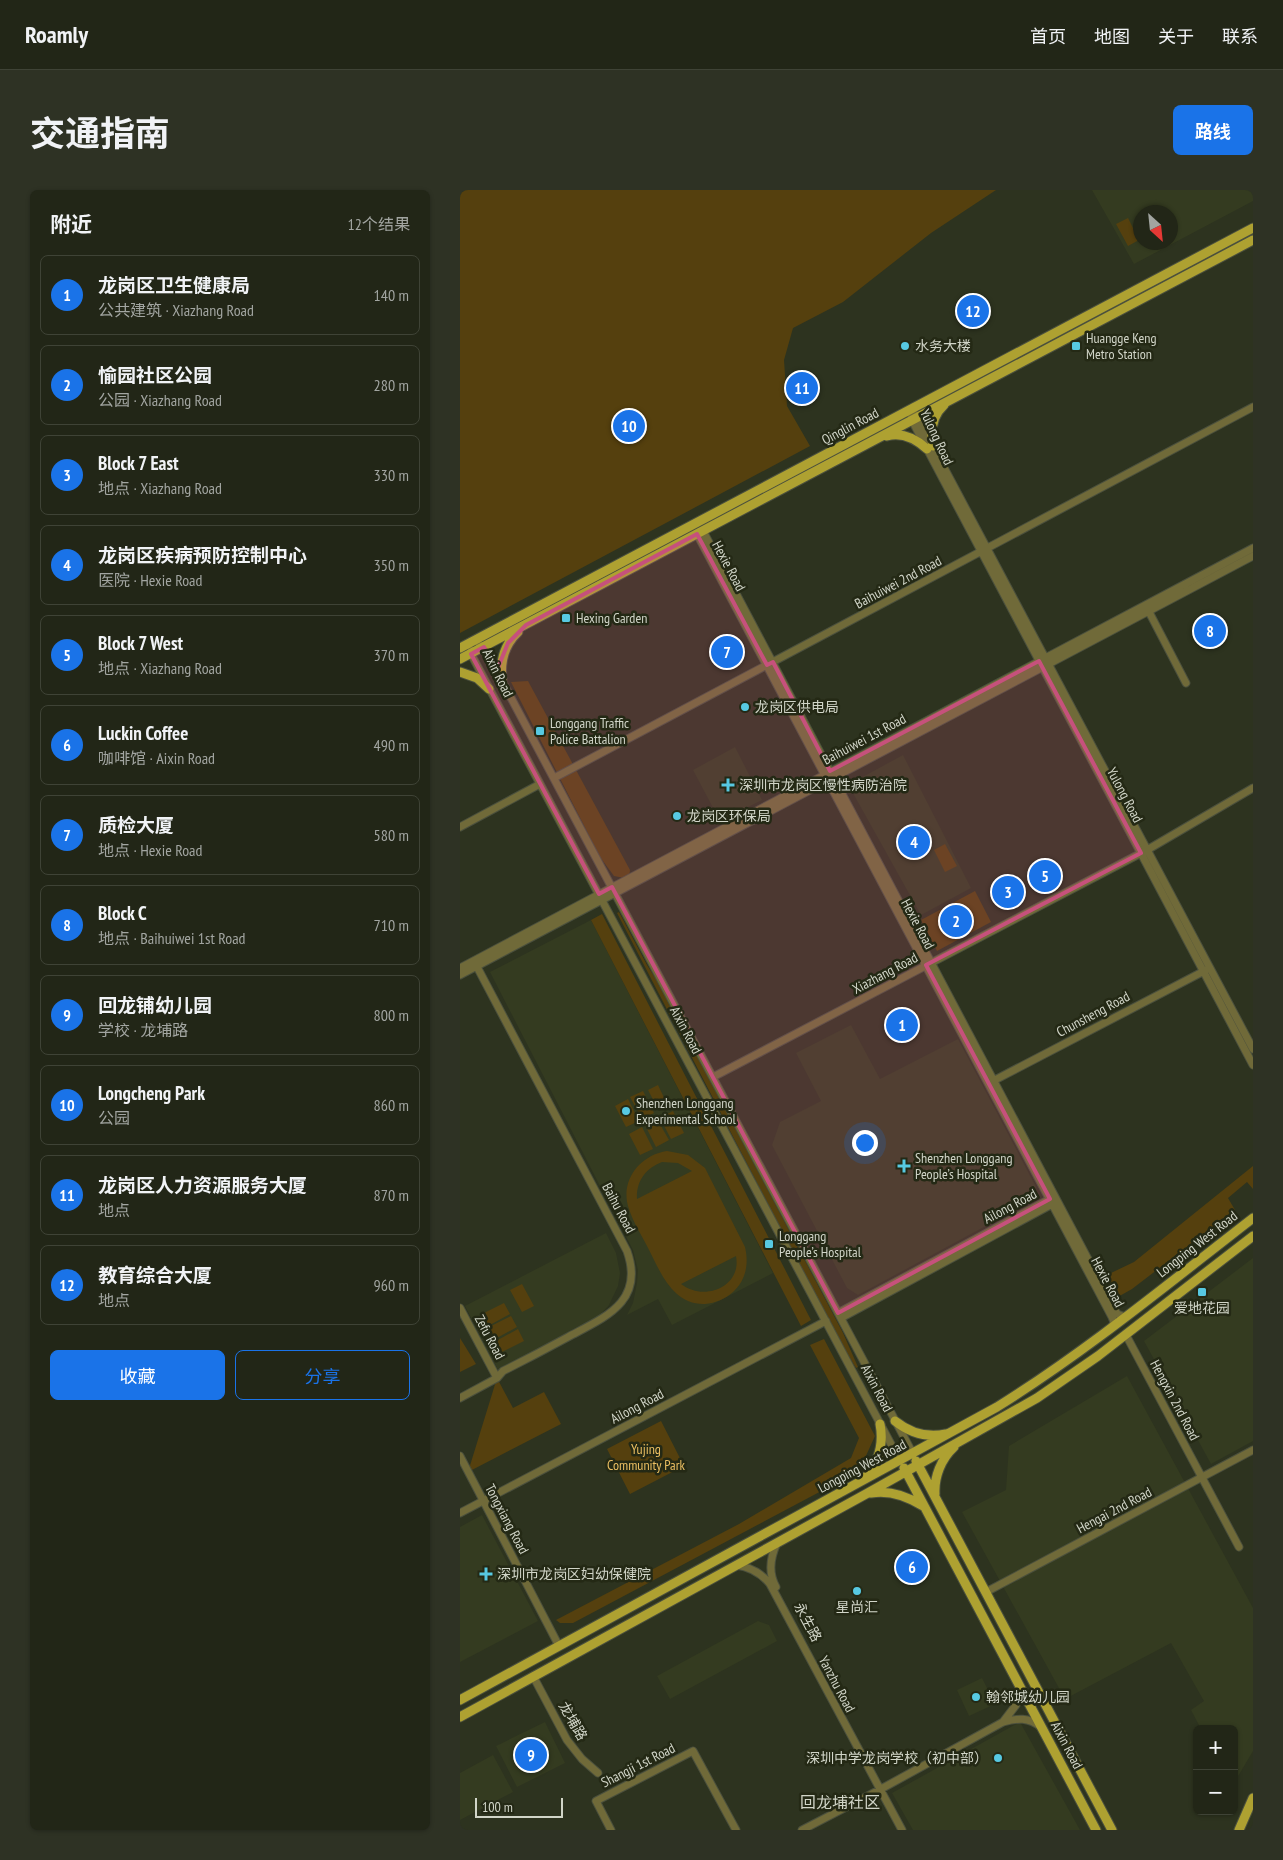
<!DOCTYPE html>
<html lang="zh">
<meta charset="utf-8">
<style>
:root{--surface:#222617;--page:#2e3224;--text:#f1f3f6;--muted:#a2a5a1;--line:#3f4336;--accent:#1a73e8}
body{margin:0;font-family:"PT Sans Narrow","Noto Sans SC",sans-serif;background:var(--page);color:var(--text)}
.controls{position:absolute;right:15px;bottom:15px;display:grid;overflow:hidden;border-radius:8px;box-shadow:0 1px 4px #0004}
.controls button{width:45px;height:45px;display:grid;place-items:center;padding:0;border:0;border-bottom:1px solid var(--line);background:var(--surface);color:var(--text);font:25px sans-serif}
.compass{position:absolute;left:673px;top:15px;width:45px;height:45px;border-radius:50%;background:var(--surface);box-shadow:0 1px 4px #0004;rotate:153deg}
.scale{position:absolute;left:15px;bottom:12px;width:88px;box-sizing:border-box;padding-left:5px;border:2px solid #d1d5c8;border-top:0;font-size:14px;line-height:18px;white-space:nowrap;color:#d1d5c8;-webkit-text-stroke:4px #242915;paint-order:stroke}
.you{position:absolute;left:404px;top:952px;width:18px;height:18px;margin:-12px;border:4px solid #fff;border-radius:50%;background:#1a73e8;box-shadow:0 0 0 8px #1a73e833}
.badge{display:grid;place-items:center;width:32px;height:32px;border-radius:50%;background:var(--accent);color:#fff;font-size:16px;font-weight:700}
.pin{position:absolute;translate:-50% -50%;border:2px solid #fff;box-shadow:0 1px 5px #0006}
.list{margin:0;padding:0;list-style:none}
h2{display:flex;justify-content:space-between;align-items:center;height:65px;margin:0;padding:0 20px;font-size:21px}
h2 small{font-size:16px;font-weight:400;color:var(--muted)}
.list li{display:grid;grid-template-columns:32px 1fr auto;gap:15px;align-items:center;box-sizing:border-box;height:80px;margin:0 10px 10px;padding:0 10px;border:1px solid var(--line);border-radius:8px}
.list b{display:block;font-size:19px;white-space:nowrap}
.list p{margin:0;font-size:16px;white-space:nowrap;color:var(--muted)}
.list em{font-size:16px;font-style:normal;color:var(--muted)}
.actions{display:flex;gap:10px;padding:15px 20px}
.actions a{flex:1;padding:11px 0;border:1px solid var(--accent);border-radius:8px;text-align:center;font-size:18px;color:var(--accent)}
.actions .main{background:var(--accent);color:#fff}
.map{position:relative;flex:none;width:793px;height:1640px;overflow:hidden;border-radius:8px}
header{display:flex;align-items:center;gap:30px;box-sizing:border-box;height:70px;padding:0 25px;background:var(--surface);border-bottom:1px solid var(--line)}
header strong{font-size:24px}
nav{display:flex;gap:28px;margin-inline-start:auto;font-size:18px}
.intro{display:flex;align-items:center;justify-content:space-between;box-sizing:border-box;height:120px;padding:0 30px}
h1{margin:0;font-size:35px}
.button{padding:12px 22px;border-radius:8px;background:var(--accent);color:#fff;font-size:18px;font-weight:700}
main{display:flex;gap:30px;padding:0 30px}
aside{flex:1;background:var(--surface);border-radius:8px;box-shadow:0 1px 4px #0004}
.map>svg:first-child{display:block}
.built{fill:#343b20;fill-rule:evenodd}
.green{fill:#55400e;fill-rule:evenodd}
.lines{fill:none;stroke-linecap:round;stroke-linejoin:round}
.minor-casing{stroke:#4b503d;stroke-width:9}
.major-casing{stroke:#4b503d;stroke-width:11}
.minor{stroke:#706a39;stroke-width:7}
.major{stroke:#aea131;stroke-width:9}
.marked{fill:#c6517c;fill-opacity:0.2;stroke:#c6517c;stroke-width:4;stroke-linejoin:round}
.poi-dot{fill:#57c9e2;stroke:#242915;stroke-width:2}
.labels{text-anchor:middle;stroke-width:5;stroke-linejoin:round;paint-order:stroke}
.poi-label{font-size:14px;fill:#d1d5c8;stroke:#242915;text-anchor:start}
.street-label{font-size:14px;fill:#d1d5c8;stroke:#242915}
.park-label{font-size:14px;fill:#ebbf62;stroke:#242915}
.quarter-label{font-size:16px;fill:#d1d5c8;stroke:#242915}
</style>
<header>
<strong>Roamly</strong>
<nav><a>首页</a><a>地图</a><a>关于</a><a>联系</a></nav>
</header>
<div class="intro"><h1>交通指南</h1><a class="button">路线</a></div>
<main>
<aside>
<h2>附近<small>12个结果</small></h2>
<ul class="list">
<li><span class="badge">1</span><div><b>龙岗区卫生健康局</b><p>公共建筑 · Xiazhang Road</p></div><em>140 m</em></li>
<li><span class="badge">2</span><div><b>愉园社区公园</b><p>公园 · Xiazhang Road</p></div><em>280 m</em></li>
<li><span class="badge">3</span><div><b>Block 7 East</b><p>地点 · Xiazhang Road</p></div><em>330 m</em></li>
<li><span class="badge">4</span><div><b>龙岗区疾病预防控制中心</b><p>医院 · Hexie Road</p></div><em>350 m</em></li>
<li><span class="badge">5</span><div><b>Block 7 West</b><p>地点 · Xiazhang Road</p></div><em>370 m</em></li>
<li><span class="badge">6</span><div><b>Luckin Coffee</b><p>咖啡馆 · Aixin Road</p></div><em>490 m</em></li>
<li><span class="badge">7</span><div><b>质检大厦</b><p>地点 · Hexie Road</p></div><em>580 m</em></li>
<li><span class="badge">8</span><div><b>Block C</b><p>地点 · Baihuiwei 1st Road</p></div><em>710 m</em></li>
<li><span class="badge">9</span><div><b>回龙铺幼儿园</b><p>学校 · 龙埔路</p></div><em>800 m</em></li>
<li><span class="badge">10</span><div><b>Longcheng Park</b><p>公园</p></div><em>860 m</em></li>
<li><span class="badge">11</span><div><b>龙岗区人力资源服务大厦</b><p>地点</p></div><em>870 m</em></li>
<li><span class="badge">12</span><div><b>教育综合大厦</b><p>地点</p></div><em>960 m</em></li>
</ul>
<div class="actions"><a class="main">收藏</a><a>分享</a></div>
</aside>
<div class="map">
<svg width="793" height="1640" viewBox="0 0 793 1640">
<rect width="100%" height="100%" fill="#2d331f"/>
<path class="built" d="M 632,0 L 793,0 L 793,11 L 674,74 ZM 681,22 L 711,22 L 711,52 L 681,52 Z
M 275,557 L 302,610 L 260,631 L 233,580 Z
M 443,565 L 511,698 L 461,725 L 394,605 L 397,590 Z
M 131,730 L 313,1083 L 212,1135 L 198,1109 L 167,1125 L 173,1113 L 177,1093 L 178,1080 L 173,1060 L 30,782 Z
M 391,835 L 420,889 L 498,849 L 576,997 L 572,1011 L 398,1105 L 387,1098 L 312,955 L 320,932 L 361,911 L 336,863 Z
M 146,1043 L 156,1063 L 160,1083 L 158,1096 L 149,1115 L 140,1125 L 128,1133 L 38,1180 L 5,1116 Z
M 793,1068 L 793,1251 L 751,1274 L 684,1151 Z
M 667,1186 L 793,1418 L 793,1561 L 774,1593 L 774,1539 L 741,1539 L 731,1520 L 744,1511 L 711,1453 L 605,1509 L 502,1322 L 546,1300 L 549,1256 Z
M 22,1325 L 78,1431 L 0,1472 L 0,1337 Z
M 298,1431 L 309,1435 L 317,1451 L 210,1509 L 197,1486 Z
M 522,1488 L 535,1514 L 509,1526 L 497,1500 Z
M 85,1532 L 105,1573 L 57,1597 L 36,1556 Z
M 560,1532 L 620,1640 L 453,1640 L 432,1603 Z
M 33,1565 L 53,1602 L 0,1630 L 0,1583 Z"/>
<path class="green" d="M 0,0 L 536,0 L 471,43 L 383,112 L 333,138 L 324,170 L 327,216 L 350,256 L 0,443 Z
M 668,28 L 679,50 L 668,56 L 656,34 Z
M 68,491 L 170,680 L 169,689 L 154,686 L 140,667 L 51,492 Z
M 485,654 L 497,676 L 485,682 L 474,660 Z
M 515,701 L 531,732 L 477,761 L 461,730 Z
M 159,722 L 187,775 L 201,797 L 383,1143 L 398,1177 L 396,1178 L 377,1147 L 157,723 Z
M 142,724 L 351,1130 L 341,1136 L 131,730 Z
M 198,895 L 207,914 L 198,919 L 188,900 Z
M 183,901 L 194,923 L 182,929 L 170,907 Z
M 168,909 L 179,931 L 166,937 L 155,916 Z
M 213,921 L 224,943 L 211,949 L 200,928 Z
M 197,929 L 209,950 L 196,957 L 185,935 Z
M 182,937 L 193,959 L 180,965 L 169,944 Z
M 207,961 L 228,965 L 245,978 L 285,1057 C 289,1074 286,1090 273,1102 C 265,1109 256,1113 245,1114 C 212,1115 200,1081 187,1056 C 181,1044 173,1032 169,1019 C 159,991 180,965 207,961 ZM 202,972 L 218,973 L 232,981 L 177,1009 C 176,991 186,978 202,972 ZM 276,1066 C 282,1097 244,1112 221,1094 Z
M 793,976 L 793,999 L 787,992 L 768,1008 L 775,1020 L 672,1099 L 656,1108 L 649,1099 L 651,1083 L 674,1072 Z
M 62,1094 L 74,1116 L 62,1122 L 50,1100 Z
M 44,1113 L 50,1124 L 28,1136 L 22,1124 Z
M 51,1126 L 57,1137 L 35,1149 L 29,1137 Z
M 58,1139 L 64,1151 L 42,1162 L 36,1151 Z
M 0,1148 L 16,1174 L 0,1182 Z
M 364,1149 L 415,1246 L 399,1281 L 113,1433 L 100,1433 L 96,1430 L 279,1334 L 391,1268 L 399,1248 L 350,1155 Z
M 37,1188 L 53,1218 L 84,1202 L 101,1234 L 8,1282 Z
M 201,1231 L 224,1276 L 170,1304 L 147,1259 Z"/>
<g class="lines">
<defs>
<path id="minor" d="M 450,220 L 452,230 L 456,238 L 793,875
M 456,225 L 793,859
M 243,341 L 657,1124 L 665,1127
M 237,344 L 652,1127 L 654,1132 L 652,1137
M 687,418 L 726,493
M 19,454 L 24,457 L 453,1264
M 11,460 L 11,464 L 440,1271
M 94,588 L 793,217
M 0,637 L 80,594
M 0,778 L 793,358
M 0,785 L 793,366
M 253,887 L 687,660 L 793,598
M 531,892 L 748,779
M 0,1118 L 37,1188
M 378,1123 L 590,1009 L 592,1009
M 381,1128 L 596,1012
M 666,1145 L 779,1357
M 0,1208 L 37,1188 L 43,1181 C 65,1170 86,1159 108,1147 C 145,1127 185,1112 167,1061 L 15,773
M 0,1266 L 99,1456
M 0,1323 L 366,1131
M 276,1375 C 291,1377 301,1383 310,1394 L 442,1640
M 316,1397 C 308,1383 310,1368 317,1353
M 526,1402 L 793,1260
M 73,1486 L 107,1550 L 122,1569 L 138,1583
M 543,1532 L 556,1515 L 559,1496
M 151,1640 L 136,1611 L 233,1561 L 276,1640
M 342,1640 L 421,1599 L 543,1532 C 558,1528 568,1527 581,1537"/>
<path id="major" d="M 427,246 C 442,242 456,249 467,259
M 473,256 C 470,240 472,226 484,215
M 0,458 L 793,38
M 0,469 L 793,50
M 0,482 L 17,488 L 29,499
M 42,489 C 40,471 45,454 58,442
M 435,1231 C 450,1243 467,1248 486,1244
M 456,1271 L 652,1640
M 444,1278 L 636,1640
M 405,1288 C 419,1272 424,1255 420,1234
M 411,1303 C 429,1300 447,1306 463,1316
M 475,1304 C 474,1287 481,1269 494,1257
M 0,1510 L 537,1217 C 627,1161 709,1093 793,1028
M 0,1527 L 406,1304 L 577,1208 L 638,1166 L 793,1046
M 779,1640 L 793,1608"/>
</defs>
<use href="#minor" class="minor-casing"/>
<use href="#major" class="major-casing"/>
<use href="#minor" class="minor"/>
<use href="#major" class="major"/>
</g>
<path class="marked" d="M 237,344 L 307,475 L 313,472 L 370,581 L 579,471 L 681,663 L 466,775 L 590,1009 L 378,1123 L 152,697 L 139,704 L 11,464 L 24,457 L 37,480 L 48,453 L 66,435 Z"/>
<g class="poi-dot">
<circle cx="445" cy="156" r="5"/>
<rect x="611" y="151" width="10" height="10" rx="2.5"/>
<rect x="101" y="423" width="10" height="10" rx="2.5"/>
<circle cx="285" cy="517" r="5"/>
<rect x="75" y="536" width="10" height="10" rx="2.5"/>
<path d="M265.5 587.5h5v5h5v5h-5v5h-5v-5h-5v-5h5z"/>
<circle cx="217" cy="626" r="5"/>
<circle cx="166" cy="921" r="5"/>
<path d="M441.5 968.5h5v5h5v5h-5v5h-5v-5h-5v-5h5z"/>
<rect x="304" y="1049" width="10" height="10" rx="2.5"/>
<rect x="737" y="1097" width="10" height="10" rx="2.5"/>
<path d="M23.5 1376.5h5v5h5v5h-5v5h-5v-5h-5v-5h5z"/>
<circle cx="397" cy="1401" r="5"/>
<circle cx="516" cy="1507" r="5"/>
<circle cx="538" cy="1568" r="5"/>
</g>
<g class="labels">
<g class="poi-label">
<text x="626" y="153">Huangge Keng<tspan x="626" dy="16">Metro Station</tspan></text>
<text x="455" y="161">水务大楼</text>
<text x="116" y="433">Hexing Garden</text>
<text x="295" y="522">龙岗区供电局</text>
<text x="90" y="538">Longgang Traffic<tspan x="90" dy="16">Police Battalion</tspan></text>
<text x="279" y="600">深圳市龙岗区慢性病防治院</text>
<text x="227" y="631">龙岗区环保局</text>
<text x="176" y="918">Shenzhen Longgang<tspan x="176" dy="16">Experimental School</tspan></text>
<text x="455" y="973">Shenzhen Longgang<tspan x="455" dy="16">People’s Hospital</tspan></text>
<text x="319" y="1051">Longgang<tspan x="319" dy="16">People’s Hospital</tspan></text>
<text x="742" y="1123" text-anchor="middle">爱地花园</text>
<text x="37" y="1389">深圳市龙岗区妇幼保健院</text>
<text x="397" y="1422" text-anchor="middle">星尚汇</text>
<text x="526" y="1512">翰邻城幼儿园</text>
<text x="528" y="1573" text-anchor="end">深圳中学龙岗学校（初中部）</text>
</g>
<g class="street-label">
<text transform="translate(390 236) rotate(-28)" y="5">Qinglin Road</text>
<text transform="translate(477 247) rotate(65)" y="5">Yulong Road</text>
<text transform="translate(269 376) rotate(62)" y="5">Hexie Road</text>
<text transform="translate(438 392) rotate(-28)" y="5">Baihuiwei 2nd Road</text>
<text transform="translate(38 483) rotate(64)" y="5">Aixin Road</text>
<text transform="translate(404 549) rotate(-28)" y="5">Baihuiwei 1st Road</text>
<text transform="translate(665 605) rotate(62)" y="5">Yulong Road</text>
<text transform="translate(458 734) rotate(62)" y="5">Hexie Road</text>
<text transform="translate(425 783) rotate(-28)" y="5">Xiazhang Road</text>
<text transform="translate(633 824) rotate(-28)" y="5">Chunsheng Road</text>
<text transform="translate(226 840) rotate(62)" y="5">Aixin Road</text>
<text transform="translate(550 1016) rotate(-28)" y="5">Ailong Road</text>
<text transform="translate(159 1018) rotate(62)" y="5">Baihu Road</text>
<text transform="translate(737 1054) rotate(-38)" y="5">Longping West Road</text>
<text transform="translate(648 1092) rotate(62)" y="5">Hexie Road</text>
<text transform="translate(30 1147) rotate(62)" y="5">Zefu Road</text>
<text transform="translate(417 1198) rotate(62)" y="5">Aixin Road</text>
<text transform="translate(715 1210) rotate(62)" y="5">Hengxin 2nd Road</text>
<text transform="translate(177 1216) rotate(-28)" y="5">Ailong Road</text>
<text transform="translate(402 1276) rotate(-28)" y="5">Longping West Road</text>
<text transform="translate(654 1320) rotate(-28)" y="5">Hengai 2nd Road</text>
<text transform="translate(47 1329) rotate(62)" y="5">Tongxiang Road</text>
<text transform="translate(348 1432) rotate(62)" y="5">永生路</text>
<text transform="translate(377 1494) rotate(62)" y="5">Yanzhu Road</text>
<text transform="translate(113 1531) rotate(60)" y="5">龙埔路</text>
<text transform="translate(607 1555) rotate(62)" y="5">Aixin Road</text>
<text transform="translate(178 1575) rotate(-27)" y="5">Shangji 1st Road</text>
</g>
<g class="park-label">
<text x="186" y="1264">Yujing<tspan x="186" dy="16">Community Park</tspan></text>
</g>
<g class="quarter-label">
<text x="380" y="1618">回龙埔社区</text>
</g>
</g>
</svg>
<div class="controls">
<button>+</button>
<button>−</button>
</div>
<svg class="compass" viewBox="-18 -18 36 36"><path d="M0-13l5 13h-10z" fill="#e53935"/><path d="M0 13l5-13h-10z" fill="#a2a5a1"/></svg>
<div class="scale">100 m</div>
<div class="you"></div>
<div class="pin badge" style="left:442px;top:835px">1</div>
<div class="pin badge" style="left:496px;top:731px">2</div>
<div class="pin badge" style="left:548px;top:702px">3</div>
<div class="pin badge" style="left:454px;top:652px">4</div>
<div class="pin badge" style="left:585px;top:686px">5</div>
<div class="pin badge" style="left:452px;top:1377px">6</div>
<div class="pin badge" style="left:267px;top:462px">7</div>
<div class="pin badge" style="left:750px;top:441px">8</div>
<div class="pin badge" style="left:71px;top:1565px">9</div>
<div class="pin badge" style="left:169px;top:236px">10</div>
<div class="pin badge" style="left:342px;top:198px">11</div>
<div class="pin badge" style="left:513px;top:121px">12</div>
</div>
</main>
